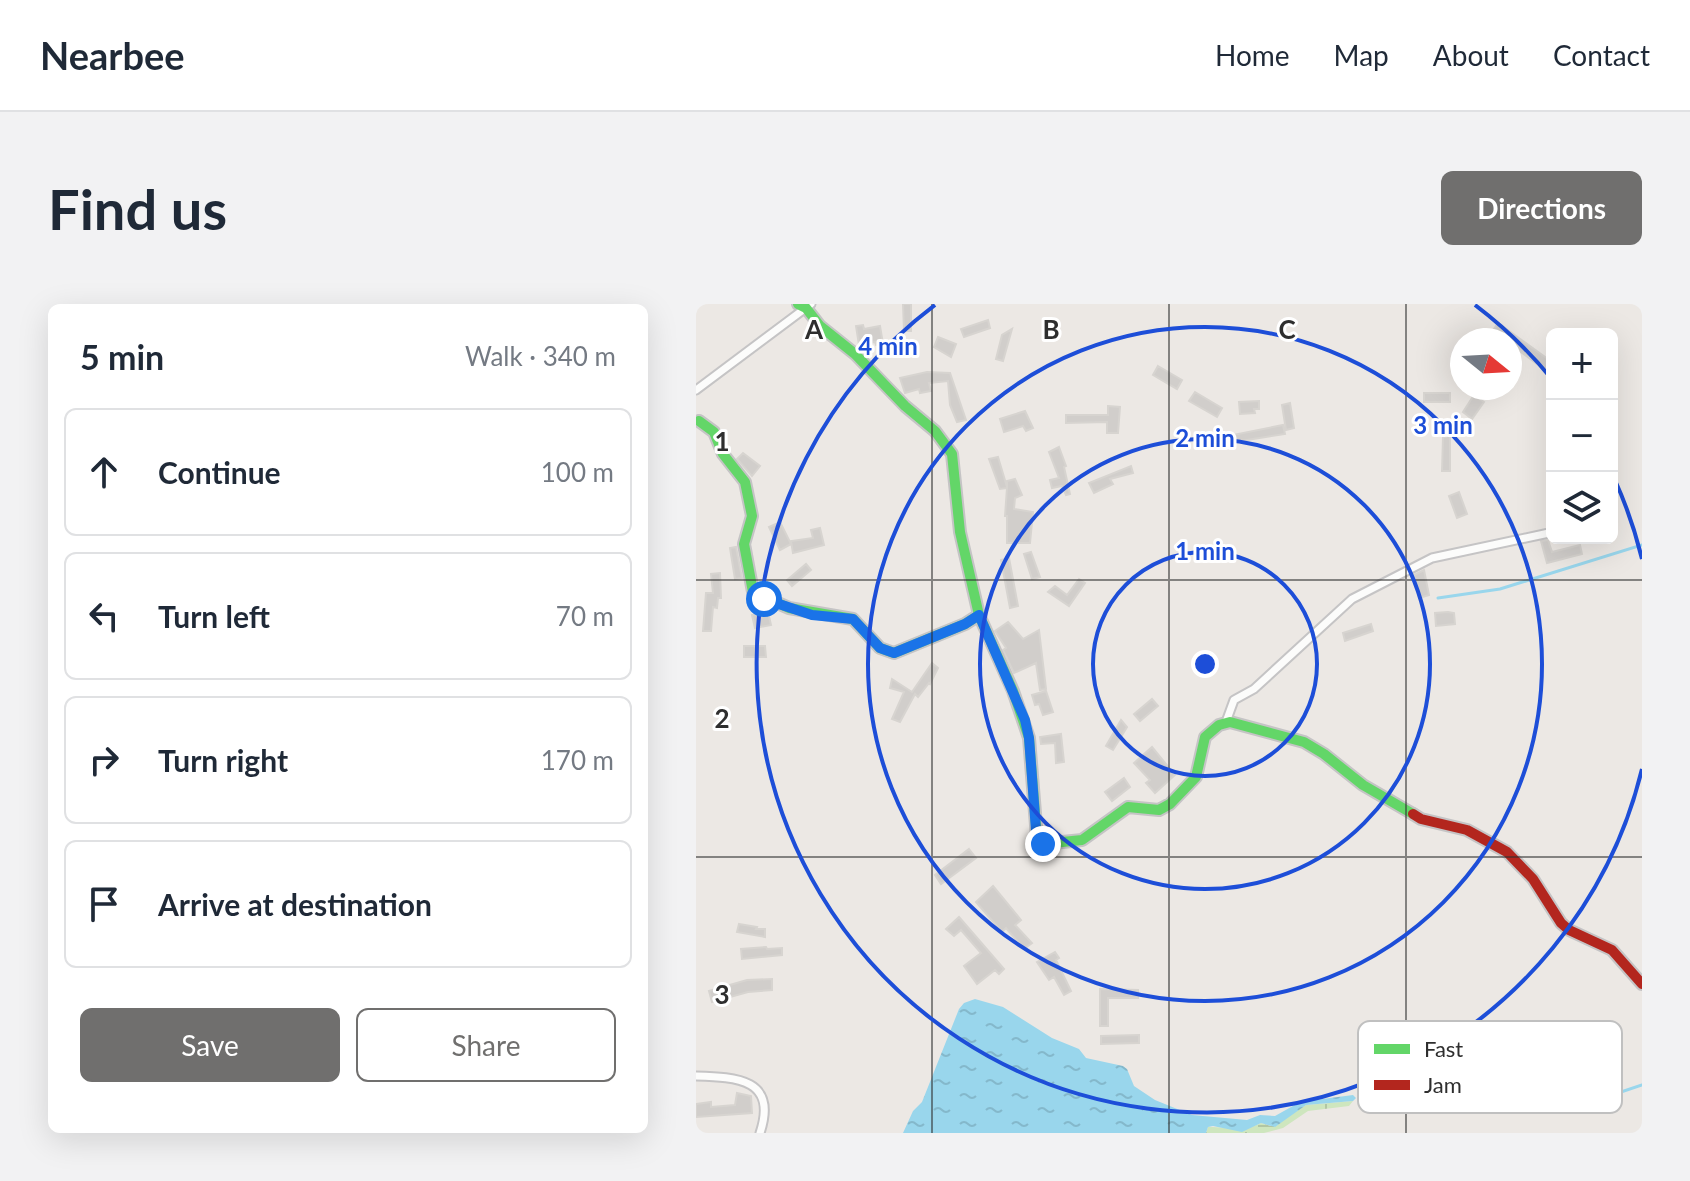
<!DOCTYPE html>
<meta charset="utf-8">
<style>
:root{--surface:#fff;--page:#f2f2f3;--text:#1f2937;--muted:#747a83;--line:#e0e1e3;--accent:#706f6e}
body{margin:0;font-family:Lato,sans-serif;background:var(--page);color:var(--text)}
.controls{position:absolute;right:24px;top:24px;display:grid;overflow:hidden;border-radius:12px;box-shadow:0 8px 32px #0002}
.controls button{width:72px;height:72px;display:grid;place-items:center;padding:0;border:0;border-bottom:2px solid var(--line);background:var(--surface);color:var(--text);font:40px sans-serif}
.compass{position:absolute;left:754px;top:24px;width:72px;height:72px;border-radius:50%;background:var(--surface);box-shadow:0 8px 32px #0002;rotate:108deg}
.stop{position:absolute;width:24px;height:24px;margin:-18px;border:6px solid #1a73e8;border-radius:50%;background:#fff}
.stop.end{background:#1a73e8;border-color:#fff;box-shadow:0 2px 8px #0008}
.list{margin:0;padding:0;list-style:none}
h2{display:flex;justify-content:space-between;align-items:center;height:104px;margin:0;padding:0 32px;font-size:34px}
h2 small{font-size:26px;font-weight:400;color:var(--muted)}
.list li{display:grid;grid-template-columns:52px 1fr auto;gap:24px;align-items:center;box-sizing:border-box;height:128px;margin:0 16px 16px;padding:0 16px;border:2px solid var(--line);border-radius:12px}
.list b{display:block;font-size:30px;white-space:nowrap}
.list em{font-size:26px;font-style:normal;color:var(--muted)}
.actions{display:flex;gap:16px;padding:24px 32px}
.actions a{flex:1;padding:18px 0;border:2px solid var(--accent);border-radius:12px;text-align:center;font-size:28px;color:var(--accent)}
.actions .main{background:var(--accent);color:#fff}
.icon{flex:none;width:44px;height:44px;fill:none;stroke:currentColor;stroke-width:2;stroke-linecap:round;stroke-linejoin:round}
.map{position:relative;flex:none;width:946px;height:829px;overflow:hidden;border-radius:12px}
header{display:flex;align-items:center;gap:48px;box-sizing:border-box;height:112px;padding:0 40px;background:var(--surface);border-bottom:2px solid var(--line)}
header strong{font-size:38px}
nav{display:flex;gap:44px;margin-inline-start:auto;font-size:28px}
.intro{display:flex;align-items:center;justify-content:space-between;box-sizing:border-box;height:192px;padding:0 48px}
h1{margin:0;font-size:56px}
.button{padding:20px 36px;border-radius:12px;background:var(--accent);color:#fff;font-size:28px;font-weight:700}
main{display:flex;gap:48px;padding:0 48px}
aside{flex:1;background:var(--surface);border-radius:12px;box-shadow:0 8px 32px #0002}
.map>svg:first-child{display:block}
.wetland{fill:url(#wetland-marsh)}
.water{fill:url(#water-ripples)}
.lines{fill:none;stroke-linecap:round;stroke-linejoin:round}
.stream{stroke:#99d6ec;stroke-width:3}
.building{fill:#d1cecb;stroke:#d7d4d0;stroke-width:2}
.street-casing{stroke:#c5c4c5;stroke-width:11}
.fast-casing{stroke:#c5c4c5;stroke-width:14}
.jam-casing{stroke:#c5c4c5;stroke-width:14}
.street{stroke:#fcfcfb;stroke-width:7}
.fast{stroke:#63d668;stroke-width:10}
.jam{stroke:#b3261e;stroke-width:10}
.route{stroke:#1a73e8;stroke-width:10}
.grid{fill:none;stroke:#2e2e2e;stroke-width:2;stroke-opacity:0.55}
.ring{fill:none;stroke:#1d4ed8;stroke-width:4}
.key{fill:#fff;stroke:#c0c0c0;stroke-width:2}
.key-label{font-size:22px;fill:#2e2e2e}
.grid-label{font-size:26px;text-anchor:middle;font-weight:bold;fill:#2e2e2e;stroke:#fff;stroke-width:6;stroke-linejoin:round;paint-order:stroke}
.centre{fill:#1d4ed8;stroke:#fff;stroke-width:4}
.ring-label{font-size:24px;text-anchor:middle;font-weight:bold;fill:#1d4ed8;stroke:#fff;stroke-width:6;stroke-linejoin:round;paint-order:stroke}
</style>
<header>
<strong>Nearbee</strong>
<nav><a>Home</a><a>Map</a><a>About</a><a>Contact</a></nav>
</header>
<div class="intro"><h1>Find us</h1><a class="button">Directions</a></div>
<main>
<aside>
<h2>5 min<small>Walk · 340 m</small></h2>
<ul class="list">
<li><svg class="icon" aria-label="ahead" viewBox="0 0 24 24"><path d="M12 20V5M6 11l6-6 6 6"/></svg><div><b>Continue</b></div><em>100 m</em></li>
<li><svg class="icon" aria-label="left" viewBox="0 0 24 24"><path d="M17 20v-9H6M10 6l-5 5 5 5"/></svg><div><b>Turn left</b></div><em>70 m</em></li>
<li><svg class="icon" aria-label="right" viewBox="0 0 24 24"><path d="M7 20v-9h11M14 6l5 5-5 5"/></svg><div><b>Turn right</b></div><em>170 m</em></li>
<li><svg class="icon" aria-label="arrive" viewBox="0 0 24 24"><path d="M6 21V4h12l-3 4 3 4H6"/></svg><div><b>Arrive at destination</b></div></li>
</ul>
<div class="actions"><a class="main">Save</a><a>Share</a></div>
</aside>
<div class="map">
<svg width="946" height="829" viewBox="0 0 946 829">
<defs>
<pattern id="wetland-marsh" width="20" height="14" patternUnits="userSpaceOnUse" patternTransform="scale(2)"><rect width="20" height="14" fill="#cee6be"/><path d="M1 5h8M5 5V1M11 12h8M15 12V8" fill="none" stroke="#b1c6a4"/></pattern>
<pattern id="water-ripples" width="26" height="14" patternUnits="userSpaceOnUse" patternTransform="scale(2)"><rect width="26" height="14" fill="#99d6ec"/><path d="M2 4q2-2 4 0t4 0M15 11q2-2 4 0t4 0" fill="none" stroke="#84b8cb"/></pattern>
</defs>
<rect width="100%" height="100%" fill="#ece8e4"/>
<path class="wetland" d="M 657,797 L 653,802 L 612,807 L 587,824 L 568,829 L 510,829 L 512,823 C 535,823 544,829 565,819 L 575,822 L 610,801 Z"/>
<path class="water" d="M 279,695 L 307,703 L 356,734 L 383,745 L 390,754 L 427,762 L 431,765 L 438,782 L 459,796 L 496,811 L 551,816 L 564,811 L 579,812 L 604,798 L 657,791 L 660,794 L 657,797 L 610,801 L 579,823 L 565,819 L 546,828 L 517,822 L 512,823 L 510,829 L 207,829 L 217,807 L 226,798 L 263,705 L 268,699 Z"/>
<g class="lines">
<path class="stream" d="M 742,294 L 804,285 L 946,241
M 668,795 L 680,799 L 695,796 L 712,800 L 758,788 L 786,790 L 795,783 L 806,781 L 821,790 L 858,796 L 875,788 L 919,790 L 946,781"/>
</g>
<path class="building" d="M 207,0 L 215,0 L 215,27 L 208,27 Z
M 292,16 L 294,24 L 268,33 L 265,25 Z
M 802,19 L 856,58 L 856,71 L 814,40 L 814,36 L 808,36 L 796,28 Z
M 167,21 L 168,25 L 184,22 L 187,40 L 180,41 L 179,38 L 163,41 L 160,22 Z
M 316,25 L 307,57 L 300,55 L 306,31 Z
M 242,33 L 260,40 L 255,53 L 238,43 Z
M 462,62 L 486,76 L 481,85 L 457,71 Z
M 231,68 L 254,69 L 270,116 L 261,118 L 254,101 L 252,77 L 233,79 L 235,87 L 224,89 L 223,85 L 209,89 L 204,74 Z
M 499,88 L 526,104 L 521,113 L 493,97 Z
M 728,89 L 754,89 L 754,98 L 728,98 Z
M 778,91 L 788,98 L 776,115 L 767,108 Z
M 563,97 L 563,105 L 558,105 L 559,109 L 544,110 L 543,98 Z
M 594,99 L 598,124 L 590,126 L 586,101 Z
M 412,102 L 424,103 L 422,129 L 411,129 L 411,118 L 370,119 L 370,111 L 412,111 Z
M 329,107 L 337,124 L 330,127 L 327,122 L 308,128 L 304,115 Z
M 587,121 L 589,130 L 538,138 L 537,131 Z
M 754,127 L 754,167 L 746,167 L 747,133 L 750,133 Z
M 363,143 L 370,162 L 368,163 L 374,190 L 370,191 L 366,182 L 356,184 L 354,176 L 363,174 L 353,148 Z
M 47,149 L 64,162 L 56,172 L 41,155 Z
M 302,153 L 311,183 L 311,177 L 319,175 L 326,191 L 319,194 L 318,205 L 337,208 L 334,239 L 311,239 L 311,212 L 309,212 L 311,184 L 304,185 L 293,155 Z
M 435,162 L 437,169 L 414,175 L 417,180 L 398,189 L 393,179 Z
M 763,188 L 771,210 L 761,214 L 753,192 Z
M 84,218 L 95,240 L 84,246 L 73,223 Z
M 124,224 L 128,241 L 97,249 L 95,237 L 117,234 L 115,226 Z
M 852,236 L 856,248 L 884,241 L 886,250 L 851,259 L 845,237 Z
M 40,243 L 46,274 L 39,275 L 34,244 Z
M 335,248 L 344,273 L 336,275 L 328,250 Z
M 313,254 L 322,302 L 314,304 L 305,256 Z
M 110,260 L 115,266 L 96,282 L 91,276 Z
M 728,266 L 733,291 L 723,294 L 718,271 Z
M 24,269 L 25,294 L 22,294 L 21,304 L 17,303 L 15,327 L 7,327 L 10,289 L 17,289 L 15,270 Z
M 383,275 L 389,279 L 373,302 L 352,288 L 359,282 L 371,291 Z
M 72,308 L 75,321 L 59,324 L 56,311 Z
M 752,308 L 758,309 L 759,320 L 740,322 L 739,309 Z
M 312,318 L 327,335 L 343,326 L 350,385 L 344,386 L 340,359 L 318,369 L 307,346 L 310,344 L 299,327 Z
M 675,320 L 677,327 L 649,337 L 647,329 Z
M 48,342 L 69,342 L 70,353 L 48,353 Z
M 236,359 L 242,364 L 234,380 L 233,379 L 222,393 L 219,390 L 204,418 L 196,415 L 208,388 L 194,384 L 196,375 L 216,388 Z
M 350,387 L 357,408 L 347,411 L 343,400 L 339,401 L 336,391 Z
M 456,395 L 462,402 L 444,417 L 438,410 Z
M 425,416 L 431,423 L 417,446 L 410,442 Z
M 365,430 L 368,458 L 360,459 L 359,439 L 345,440 L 344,433 Z
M 456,443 L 479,471 L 459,489 L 450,479 L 454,476 L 438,459 Z
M 428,474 L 434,483 L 416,497 L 409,488 Z
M 273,545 L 280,554 L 245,580 L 239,571 Z
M 297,582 L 325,616 L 319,621 L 336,639 L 328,645 L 310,624 L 306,628 L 280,598 Z
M 263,613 L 308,665 L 303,670 L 299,666 L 281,680 L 268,662 L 285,649 L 265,626 L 258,632 L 250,625 Z
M 43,620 L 61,623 L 60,625 L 69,625 L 69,633 L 41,628 Z
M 70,643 L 71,645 L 86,644 L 86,651 L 46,655 L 45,645 Z
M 359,648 L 363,654 L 360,656 L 375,687 L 368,691 L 358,673 L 353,676 L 341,658 Z
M 76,675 L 76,686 L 52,688 L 16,698 L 13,687 L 51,676 Z
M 404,685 L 442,686 L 442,694 L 412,694 L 412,722 L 404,722 Z
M 443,731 L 443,739 L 405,740 L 405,732 Z
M 41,789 L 55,792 L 56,809 L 0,813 L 0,800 L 15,798 L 15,803 L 39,801 Z"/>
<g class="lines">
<defs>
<path id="street" d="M 0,86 L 115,0
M 530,418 L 538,396 L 558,385 L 656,295 L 736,254 L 853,229
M 0,772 C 41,773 82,775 64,829"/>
<path id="fast" d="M 102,0 L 110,4 L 124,22 L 159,50 L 209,102 L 239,127 L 256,150 L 264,228 L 283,311 L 317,387 L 333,434 L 341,534 L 347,540 L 386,536 L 432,503 L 463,506 L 474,500 L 500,473 L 509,433 L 523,421 L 534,418 L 608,438 L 628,450 L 667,481 L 717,510
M 3,117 L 18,128 L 27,150 L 49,178 L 56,212 L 48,240 L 57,288 L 93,304 L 157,315 L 184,344 L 198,349 L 269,320 L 283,311"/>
<path id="jam" d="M 717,510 L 725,515 L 771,526 L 811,548 L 837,575 L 865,619 L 873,626 L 916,646 L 946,680"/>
</defs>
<use href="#street" class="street-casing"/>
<use href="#fast" class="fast-casing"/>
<use href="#jam" class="jam-casing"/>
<use href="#street" class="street"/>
<use href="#fast" class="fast"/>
<use href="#jam" class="jam"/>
</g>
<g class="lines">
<path class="route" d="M 68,295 L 116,311 L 157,315 L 184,344 L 198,349 L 269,320 L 283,311 L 329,416 L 333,434 L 340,526 L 341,534 L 347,540"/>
</g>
<path class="grid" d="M 236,0 L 236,829M 473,0 L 473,829M 710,0 L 710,829M 0,276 L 946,276M 0,553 L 946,553"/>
<g class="ring">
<circle cx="509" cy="360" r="112"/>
<circle cx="509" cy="360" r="225"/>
<circle cx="509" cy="360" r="337"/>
<path d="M946 465A449 449 0 1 1 239 1M779 1A449 449 0 0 1 855 74M918 174A449 449 0 0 1 946 255"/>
</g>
<rect x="662" y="717" width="264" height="92" rx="12" class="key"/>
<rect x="678" y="740" width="36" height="10" fill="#63d668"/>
<rect x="678" y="776" width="36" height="10" fill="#b3261e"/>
<g class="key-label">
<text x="728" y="753">Fast</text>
<text x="728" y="789">Jam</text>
</g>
<g class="grid-label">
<text x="118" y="35">A</text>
<text x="355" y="35">B</text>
<text x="591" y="35">C</text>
<text x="26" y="147">1</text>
<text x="26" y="424">2</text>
<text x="26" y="700">3</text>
</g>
<circle cx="509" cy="360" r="12" class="centre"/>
<g class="ring-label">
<text x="192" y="51">4 min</text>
<text x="747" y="130">3 min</text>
<text x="509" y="143">2 min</text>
<text x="509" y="256">1 min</text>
</g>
</svg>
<div class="controls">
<button>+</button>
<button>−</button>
<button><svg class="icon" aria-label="layers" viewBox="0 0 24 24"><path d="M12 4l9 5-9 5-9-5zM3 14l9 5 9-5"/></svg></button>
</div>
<svg class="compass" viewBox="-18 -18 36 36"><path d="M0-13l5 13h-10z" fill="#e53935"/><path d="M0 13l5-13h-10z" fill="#747a83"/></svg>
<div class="stop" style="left:68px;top:295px"></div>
<div class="stop end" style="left:347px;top:540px"></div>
</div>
</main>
